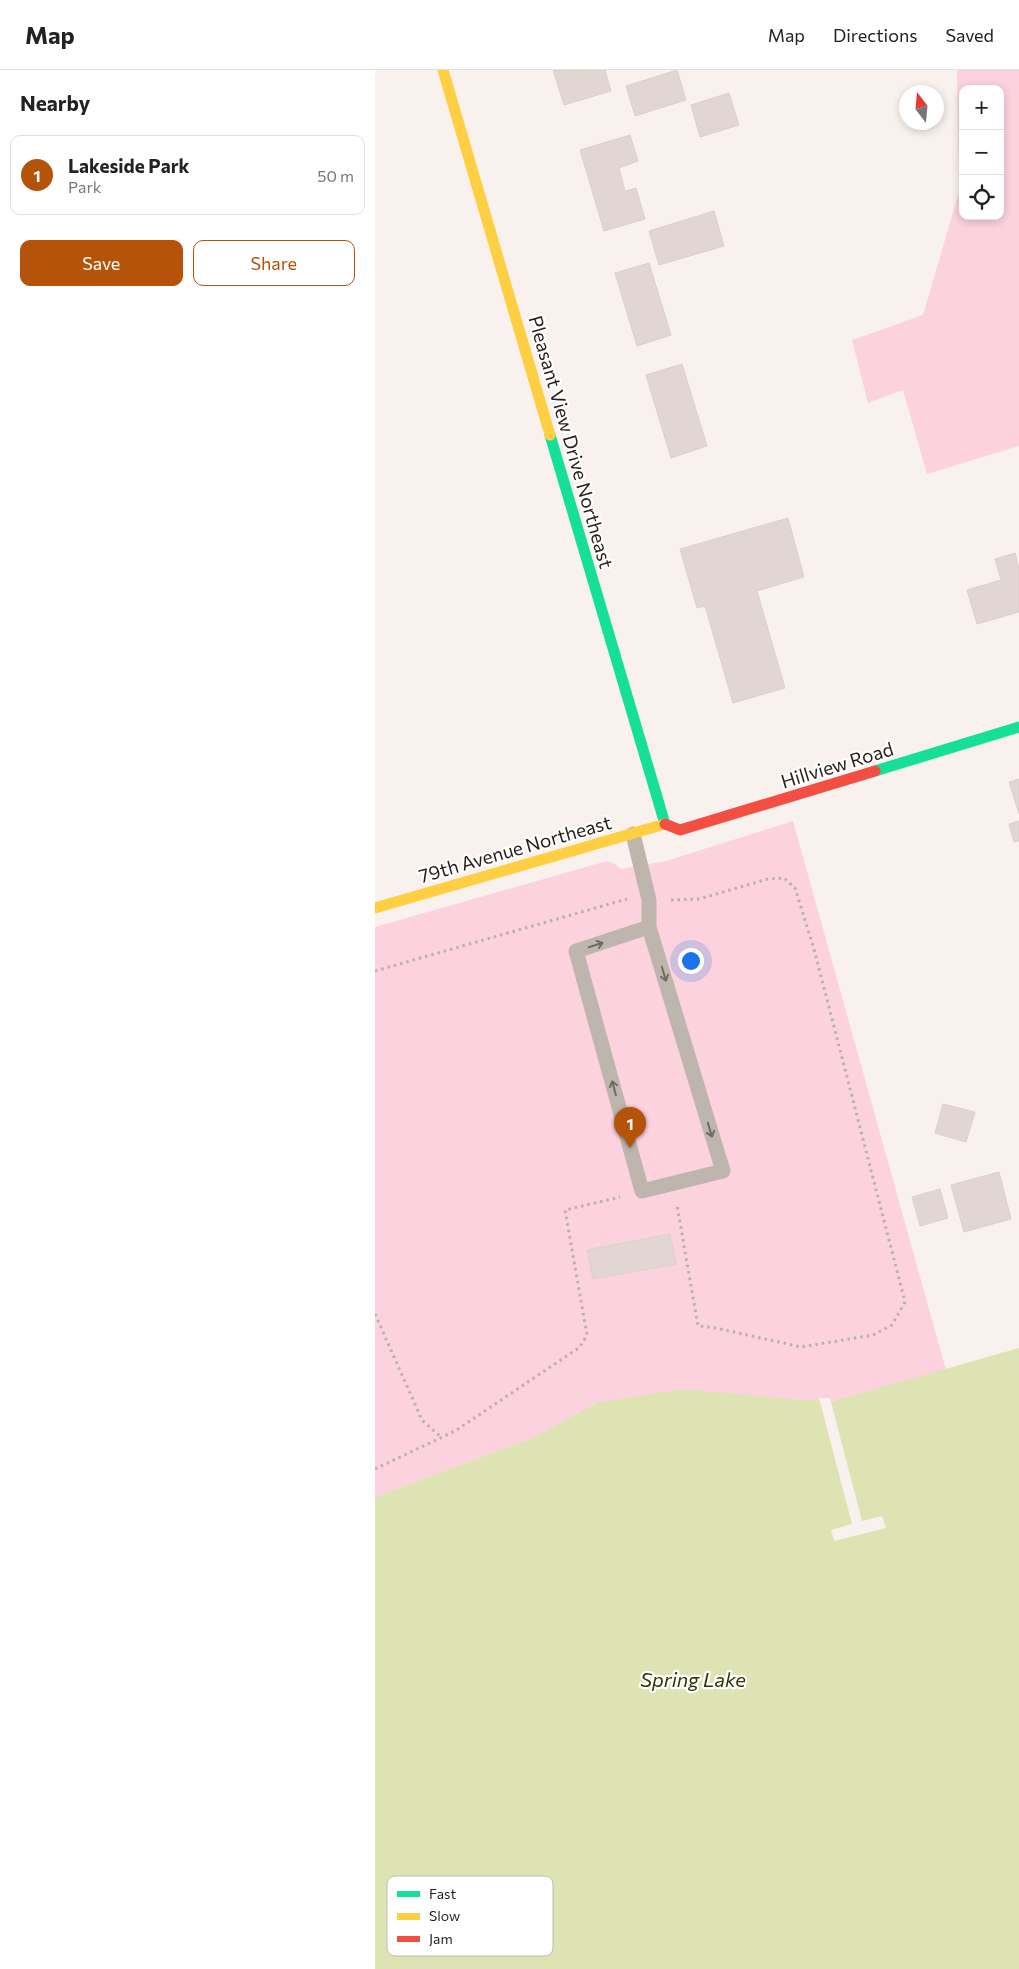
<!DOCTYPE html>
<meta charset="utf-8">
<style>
:root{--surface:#fff;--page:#f6f6f6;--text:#222;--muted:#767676;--line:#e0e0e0;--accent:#b45309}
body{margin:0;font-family:Commissioner,sans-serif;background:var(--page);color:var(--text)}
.controls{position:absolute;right:15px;top:15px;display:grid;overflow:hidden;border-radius:10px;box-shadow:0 2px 8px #0003}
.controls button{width:45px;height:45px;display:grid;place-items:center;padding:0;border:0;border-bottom:1px solid var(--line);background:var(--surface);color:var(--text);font:25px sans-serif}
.compass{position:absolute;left:524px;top:15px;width:45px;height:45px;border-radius:50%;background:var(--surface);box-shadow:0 2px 8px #0003;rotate:344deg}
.you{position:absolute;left:315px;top:890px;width:18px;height:18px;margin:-12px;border:4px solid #fff;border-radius:50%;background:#1a73e8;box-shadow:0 0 0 8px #1a73e833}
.badge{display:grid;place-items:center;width:32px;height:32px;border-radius:50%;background:var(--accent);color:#fff;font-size:16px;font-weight:700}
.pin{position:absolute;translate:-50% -41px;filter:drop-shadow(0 1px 2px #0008)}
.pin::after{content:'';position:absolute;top:26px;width:18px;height:15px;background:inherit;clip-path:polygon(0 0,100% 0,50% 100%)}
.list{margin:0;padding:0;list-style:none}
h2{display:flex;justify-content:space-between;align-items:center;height:65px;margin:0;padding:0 20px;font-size:21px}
h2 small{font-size:16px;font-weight:400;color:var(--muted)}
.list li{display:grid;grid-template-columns:32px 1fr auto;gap:15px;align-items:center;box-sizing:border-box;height:80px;margin:0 10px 10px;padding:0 10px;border:1px solid var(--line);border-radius:10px}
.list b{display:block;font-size:19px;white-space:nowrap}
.list p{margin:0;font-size:16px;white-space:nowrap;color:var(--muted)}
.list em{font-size:16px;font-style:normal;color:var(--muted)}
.actions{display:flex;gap:10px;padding:15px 20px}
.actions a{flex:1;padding:11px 0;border:1px solid var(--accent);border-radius:10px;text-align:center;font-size:18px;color:var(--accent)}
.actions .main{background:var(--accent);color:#fff}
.icon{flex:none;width:28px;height:28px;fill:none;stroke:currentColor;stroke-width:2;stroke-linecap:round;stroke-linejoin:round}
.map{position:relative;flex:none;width:644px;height:1899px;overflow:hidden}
header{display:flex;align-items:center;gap:30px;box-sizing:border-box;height:70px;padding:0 25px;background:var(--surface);border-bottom:1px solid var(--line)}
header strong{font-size:24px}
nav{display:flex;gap:28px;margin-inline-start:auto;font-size:18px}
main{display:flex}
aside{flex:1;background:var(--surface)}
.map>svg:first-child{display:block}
.green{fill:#fbd2dd;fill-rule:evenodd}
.water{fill:#dee3b4}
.pier{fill:#f9f1ed}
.building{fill:#e2d6d3;stroke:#dad1ce}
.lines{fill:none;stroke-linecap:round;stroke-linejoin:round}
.path{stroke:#b8b2aa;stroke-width:3;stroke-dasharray:2.5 4;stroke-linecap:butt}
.lane{stroke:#beb6ac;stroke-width:15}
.fast{stroke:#16e098;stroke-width:11}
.slow{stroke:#ffcf43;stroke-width:11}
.jam{stroke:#f24e42;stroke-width:11}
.oneway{stroke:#726a62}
.labels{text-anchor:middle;stroke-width:4.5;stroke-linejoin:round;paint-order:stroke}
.street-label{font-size:19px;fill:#271e18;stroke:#fff}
.water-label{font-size:20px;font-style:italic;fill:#303502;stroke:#fff}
.key{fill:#fff;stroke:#bebcba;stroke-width:1}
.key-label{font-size:14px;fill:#271e18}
</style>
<header>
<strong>Map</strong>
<nav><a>Map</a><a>Directions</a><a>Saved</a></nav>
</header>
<main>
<aside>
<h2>Nearby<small></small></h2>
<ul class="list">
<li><span class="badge">1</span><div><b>Lakeside Park</b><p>Park</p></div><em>50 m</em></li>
</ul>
<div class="actions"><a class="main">Save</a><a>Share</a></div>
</aside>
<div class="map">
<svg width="644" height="1899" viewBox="0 0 644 1899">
<rect width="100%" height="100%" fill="#f9f1ed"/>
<path class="green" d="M 582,0 L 644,0 L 644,376 L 552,404 L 528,320 L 493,333 L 477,270 L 548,245 L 584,122 ZM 588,19 L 625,19 L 625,146 L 588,146 Z
M 418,751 L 571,1300 L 458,1331 L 416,1329 L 221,1333 L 157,1368 L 0,1427 L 0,857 L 232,791 L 240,794 L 246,799 L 291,791 Z"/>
<path class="water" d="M 644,1278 L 644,1899 L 0,1899 L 0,1427 L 157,1368 L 221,1333 L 308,1319 L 416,1329 L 458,1331 Z"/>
<path class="pier" d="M 444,1328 L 455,1328 L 487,1451 L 507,1446 L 511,1458 L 459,1471 L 456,1460 L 477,1454 Z"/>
<path class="building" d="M 178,0 L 230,0 L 236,21 L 189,35 Z
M 302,0 L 311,30 L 260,46 L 251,16 Z
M 354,23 L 364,55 L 325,67 L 316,35 Z
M 255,65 L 263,91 L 244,98 L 250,121 L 261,118 L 270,149 L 229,161 L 205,80 Z
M 339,141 L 349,176 L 284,195 L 274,161 Z
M 274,193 L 296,265 L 262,276 L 240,203 Z
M 307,294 L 332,376 L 296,388 L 271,305 Z
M 413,448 L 429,507 L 382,521 L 410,618 L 358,633 L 330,536 L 322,538 L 305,479 Z
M 640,483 L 644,498 L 644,542 L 602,554 L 592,520 L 626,510 L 620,489 Z
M 644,709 L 644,744 L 634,712 Z
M 644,751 L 644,771 L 639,772 L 634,754 Z
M 568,1034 L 600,1042 L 591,1072 L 560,1063 Z
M 624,1102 L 636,1149 L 589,1162 L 576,1115 Z
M 565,1119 L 573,1148 L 545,1156 L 537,1127 Z
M 295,1164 L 301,1194 L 218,1209 L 212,1180 Z"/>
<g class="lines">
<path class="path" d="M 296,830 L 324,829 L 393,809 L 409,808 L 420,818 L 439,879 L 530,1232 L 517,1255 L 498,1265 L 426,1277 L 341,1258 L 323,1256 L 302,1135
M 0,901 L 252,829
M 0,1244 L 47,1350 L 66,1367
M 0,1399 L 80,1361 L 205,1277 L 212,1265 L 190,1140 L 245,1127"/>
<path class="lane" d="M 258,764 L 274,830 L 274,857 L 348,1101 L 267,1121 L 201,881 L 274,857"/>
<path class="fast" d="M 175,365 L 290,754
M 500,701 L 644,657"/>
<path class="slow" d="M 68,0 L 175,365
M 0,838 L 290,754"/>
<path class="jam" d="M 290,754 L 305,760 L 500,701"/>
</g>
<defs><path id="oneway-shaft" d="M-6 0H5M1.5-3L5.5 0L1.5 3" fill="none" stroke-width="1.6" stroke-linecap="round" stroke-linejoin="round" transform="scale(1.25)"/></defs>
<g class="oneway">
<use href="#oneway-shaft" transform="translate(221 875) rotate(-18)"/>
<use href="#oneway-shaft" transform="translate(289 904) rotate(73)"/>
<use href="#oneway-shaft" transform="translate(239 1018) rotate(-105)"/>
<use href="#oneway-shaft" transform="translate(335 1060) rotate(73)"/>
</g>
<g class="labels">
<g class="street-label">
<text transform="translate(196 372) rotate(74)" y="7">Pleasant View Drive Northeast</text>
<text transform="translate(462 695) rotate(-17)" y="7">Hillview Road</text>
<text transform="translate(140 779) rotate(-16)" y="7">79th Avenue Northeast</text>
</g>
<g class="water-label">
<text x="318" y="1617">Spring Lake</text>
</g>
</g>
<rect x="12" y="1806" width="166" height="80" rx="8" class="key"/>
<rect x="22" y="1821" width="23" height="6" fill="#16e098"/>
<rect x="22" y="1843" width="23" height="7" fill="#ffcf43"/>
<rect x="22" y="1866" width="23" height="6" fill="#f24e42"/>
<g class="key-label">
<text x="54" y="1829">Fast</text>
<text x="54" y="1851">Slow</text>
<text x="54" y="1874">Jam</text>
</g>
</svg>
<div class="controls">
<button>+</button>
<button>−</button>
<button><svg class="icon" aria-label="locate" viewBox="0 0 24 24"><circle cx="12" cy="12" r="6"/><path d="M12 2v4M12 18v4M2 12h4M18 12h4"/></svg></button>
</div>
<svg class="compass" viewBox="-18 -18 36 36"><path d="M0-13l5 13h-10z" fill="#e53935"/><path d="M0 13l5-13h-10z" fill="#767676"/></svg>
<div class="you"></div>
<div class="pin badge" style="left:255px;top:1078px">1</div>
</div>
</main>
